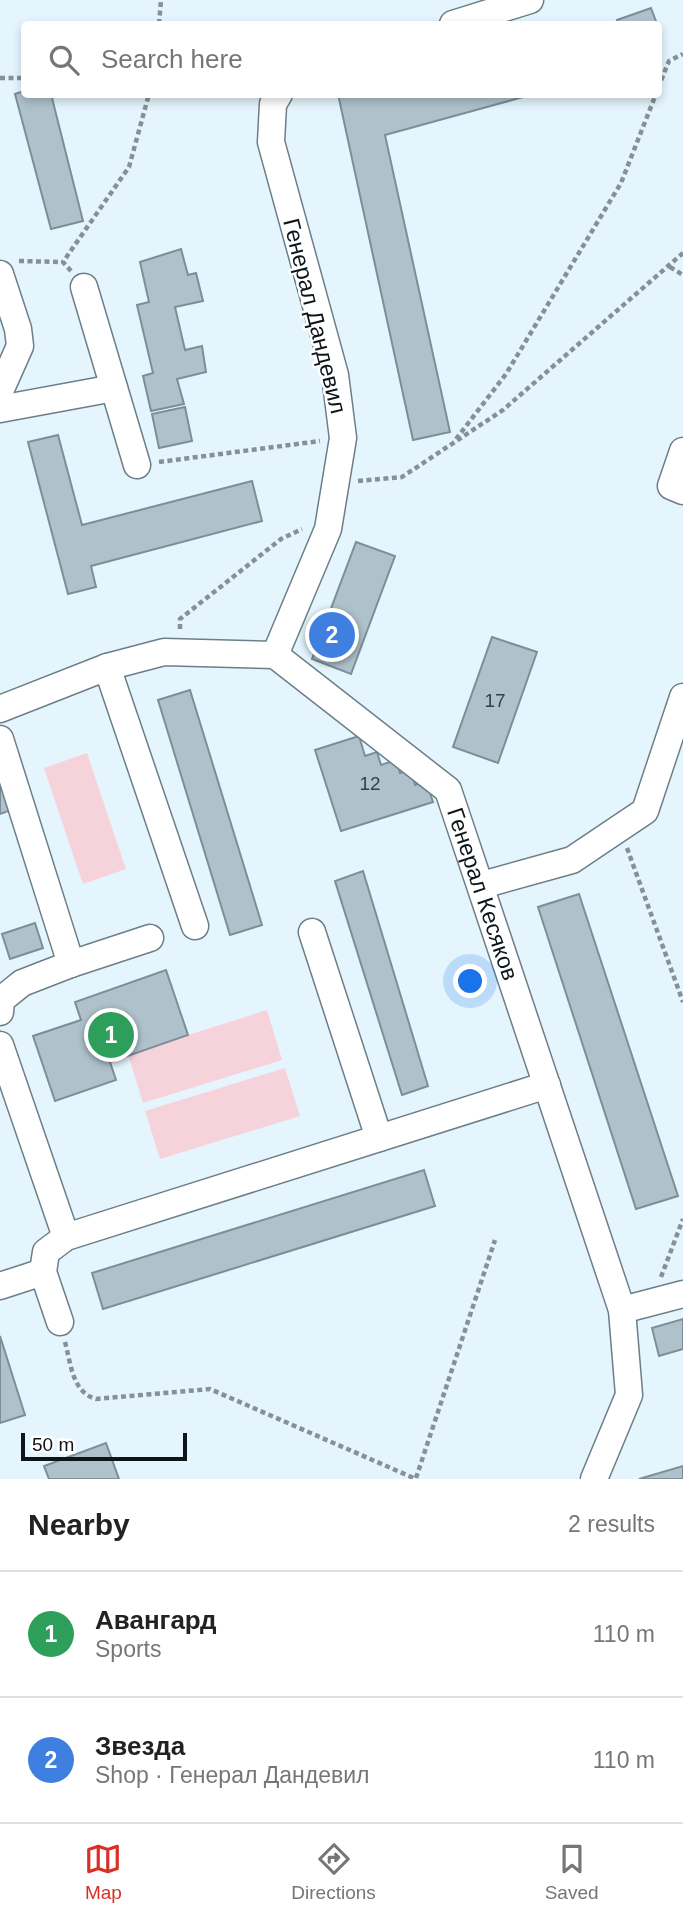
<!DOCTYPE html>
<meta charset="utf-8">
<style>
:root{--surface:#fff;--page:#f6f6f6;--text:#222;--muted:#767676;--line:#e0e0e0;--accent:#d93025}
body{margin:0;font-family:Arial,sans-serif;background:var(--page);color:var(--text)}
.scale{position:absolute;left:21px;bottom:18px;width:166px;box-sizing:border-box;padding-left:7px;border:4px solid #0e1519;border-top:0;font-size:19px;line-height:24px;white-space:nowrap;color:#0e1519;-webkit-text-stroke:5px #fff;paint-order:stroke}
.you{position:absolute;left:471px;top:982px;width:24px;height:24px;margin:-18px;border:5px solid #fff;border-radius:50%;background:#1a73e8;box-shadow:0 0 0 10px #1a73e833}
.badge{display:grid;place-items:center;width:46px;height:46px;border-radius:50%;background:var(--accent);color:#fff;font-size:23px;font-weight:700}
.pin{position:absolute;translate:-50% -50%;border:4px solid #fff;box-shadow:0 2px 7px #0006}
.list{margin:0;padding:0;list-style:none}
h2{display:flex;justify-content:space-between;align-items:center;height:91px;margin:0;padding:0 28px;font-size:30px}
h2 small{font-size:23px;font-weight:400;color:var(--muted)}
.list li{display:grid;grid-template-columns:46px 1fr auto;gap:21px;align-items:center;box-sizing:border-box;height:126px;padding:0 28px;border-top:2px solid var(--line)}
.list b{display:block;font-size:26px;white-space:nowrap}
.list p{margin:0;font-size:23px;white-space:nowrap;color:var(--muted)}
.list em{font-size:23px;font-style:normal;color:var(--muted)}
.icon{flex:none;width:38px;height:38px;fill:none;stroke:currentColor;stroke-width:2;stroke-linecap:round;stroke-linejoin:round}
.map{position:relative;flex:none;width:683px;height:1479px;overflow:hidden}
.search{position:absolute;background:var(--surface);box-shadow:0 4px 10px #0003;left:21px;right:21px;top:21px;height:77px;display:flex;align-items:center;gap:18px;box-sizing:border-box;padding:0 24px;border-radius:7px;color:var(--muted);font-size:26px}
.sheet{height:343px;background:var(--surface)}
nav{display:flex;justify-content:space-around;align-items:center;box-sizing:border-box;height:98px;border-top:2px solid var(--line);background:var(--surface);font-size:19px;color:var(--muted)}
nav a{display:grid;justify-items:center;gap:4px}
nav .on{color:var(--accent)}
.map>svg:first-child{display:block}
.green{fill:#f6d2db}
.building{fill:#afc2cc;stroke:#7c8f98;stroke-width:2}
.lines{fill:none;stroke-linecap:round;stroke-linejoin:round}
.minor-casing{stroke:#6c7e87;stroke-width:29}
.path{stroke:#859197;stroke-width:4.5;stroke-dasharray:5 3.5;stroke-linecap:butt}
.minor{stroke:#fff;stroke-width:26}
.labels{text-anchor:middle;stroke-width:5;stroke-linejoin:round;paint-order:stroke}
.number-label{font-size:19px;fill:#364046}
.street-label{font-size:23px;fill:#0e1519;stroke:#fff}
</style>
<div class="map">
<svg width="683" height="1479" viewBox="0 0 683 1479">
<rect width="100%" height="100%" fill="#e5f5fd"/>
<path class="green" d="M 87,753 L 126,869 L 83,884 L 44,768 Z
M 267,1010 L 282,1060 L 143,1103 L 128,1054 Z
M 285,1068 L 300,1116 L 160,1159 L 145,1111 Z"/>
<path class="building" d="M 651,8 L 657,24 L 618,24 L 617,20 Z
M 24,91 L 24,94 L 51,94 L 83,221 L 51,229 L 15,94 Z
M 338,94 L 534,94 L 385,135 L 450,432 L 413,440 Z
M 181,249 L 188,275 L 196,273 L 203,301 L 175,307 L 185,350 L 202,346 L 206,372 L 177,379 L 184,404 L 151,411 L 143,376 L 153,373 L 137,305 L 149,302 L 140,262 Z
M 185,407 L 192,441 L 159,448 L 152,414 Z
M 58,435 L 82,525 L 252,481 L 262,521 L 91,566 L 96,587 L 68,594 L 28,442 Z
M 356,542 L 395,556 L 351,674 L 312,659 Z
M 492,637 L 537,652 L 498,763 L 453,747 Z
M 190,690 L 262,925 L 230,935 L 158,700 Z
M 359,736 L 365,756 L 377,752 L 381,765 L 396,760 L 400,773 L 411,770 L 415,785 L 426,781 L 433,802 L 341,831 L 315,750 Z
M 0,765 L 17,808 L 0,814 Z
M 363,871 L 428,1086 L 402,1095 L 335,881 Z
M 579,894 L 678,1196 L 636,1209 L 538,907 Z
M 35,923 L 43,948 L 10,959 L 2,934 Z
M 166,970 L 188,1035 L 110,1062 L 116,1080 L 55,1101 L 33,1036 L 81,1020 L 75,1002 Z
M 424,1170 L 435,1206 L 103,1309 L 92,1273 Z
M 683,1319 L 683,1349 L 659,1356 L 652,1328 Z
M 0,1336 L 25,1415 L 0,1423 Z
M 106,1443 L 119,1479 L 49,1479 L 44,1466 Z
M 683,1466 L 683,1479 L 639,1479 Z"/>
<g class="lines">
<defs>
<g id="minor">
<path d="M 453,24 L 530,0"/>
<path d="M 0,274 L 18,329 L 20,346 L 0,391"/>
<path d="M 84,287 L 137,465"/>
<path d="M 0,409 L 114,388"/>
<path d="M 683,451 L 671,486 L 683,491"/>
<path d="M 275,655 L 328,529 L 343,438 L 335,375 L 271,142 L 273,104 L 279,94"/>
<path d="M 107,667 L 195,926"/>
<path id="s1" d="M 0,709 L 107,667 L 164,652 L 275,655 L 448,790 L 622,1310 L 629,1395 L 594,1479"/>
<path d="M 0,739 L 71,964 L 150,938"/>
<path d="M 482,885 L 572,860 L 645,811 L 683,697"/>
<path d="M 312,932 L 379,1138"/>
<path d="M 0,1012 L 1,1000 L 22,983 L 71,964"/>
<path d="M 0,1045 L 66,1237"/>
<path d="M 0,1286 L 43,1272"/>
<path d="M 622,1310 L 683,1294"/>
<path d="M 60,1322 L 43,1272 L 46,1252 L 66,1237 L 547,1085"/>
</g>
</defs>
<use href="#minor" class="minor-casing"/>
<path class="path" d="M 159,24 L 161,0
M 0,78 L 24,78
M 658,88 L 669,61 L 683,54
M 19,261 L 63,262
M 670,267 L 683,275
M 71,271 L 63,262 L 129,167 L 149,94
M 456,439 L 506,374 L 621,183 L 656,94
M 159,462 L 320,441
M 358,481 L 402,477 L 503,410 L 683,253
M 180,629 L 180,619 L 281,539 L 302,529
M 627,848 L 683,1002
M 661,1277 L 683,1219
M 65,1342 C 71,1364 72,1392 96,1399 L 210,1389 L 416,1479
M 416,1478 L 495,1240"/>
<use href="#minor" class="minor"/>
</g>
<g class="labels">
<g class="number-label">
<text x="495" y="707">17</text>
<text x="370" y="790">12</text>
</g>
<g class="street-label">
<text transform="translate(315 316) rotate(76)" y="8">Генерал Дандевил</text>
<text dy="8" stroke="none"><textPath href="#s1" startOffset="614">Генерал Кесяков</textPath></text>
</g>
</g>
</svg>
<div class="scale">50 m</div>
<div class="you"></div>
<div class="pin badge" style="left:111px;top:1035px;background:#2e9e5b">1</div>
<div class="pin badge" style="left:332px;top:635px;background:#3f7fe0">2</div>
<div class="search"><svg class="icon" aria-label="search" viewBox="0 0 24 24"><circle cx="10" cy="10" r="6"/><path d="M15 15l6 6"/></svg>Search here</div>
</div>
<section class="sheet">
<h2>Nearby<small>2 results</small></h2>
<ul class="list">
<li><span class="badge" style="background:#2e9e5b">1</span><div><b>Авангард</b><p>Sports</p></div><em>110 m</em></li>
<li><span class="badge" style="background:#3f7fe0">2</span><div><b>Звезда</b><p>Shop · Генерал Дандевил</p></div><em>110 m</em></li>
</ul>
</section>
<nav>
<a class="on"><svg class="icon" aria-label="map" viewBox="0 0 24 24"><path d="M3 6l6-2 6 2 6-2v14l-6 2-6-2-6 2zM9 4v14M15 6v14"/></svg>Map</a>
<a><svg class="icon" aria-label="directions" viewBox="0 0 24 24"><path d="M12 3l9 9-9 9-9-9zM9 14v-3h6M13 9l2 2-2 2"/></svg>Directions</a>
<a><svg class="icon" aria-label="saved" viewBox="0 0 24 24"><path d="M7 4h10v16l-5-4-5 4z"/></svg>Saved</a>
</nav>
